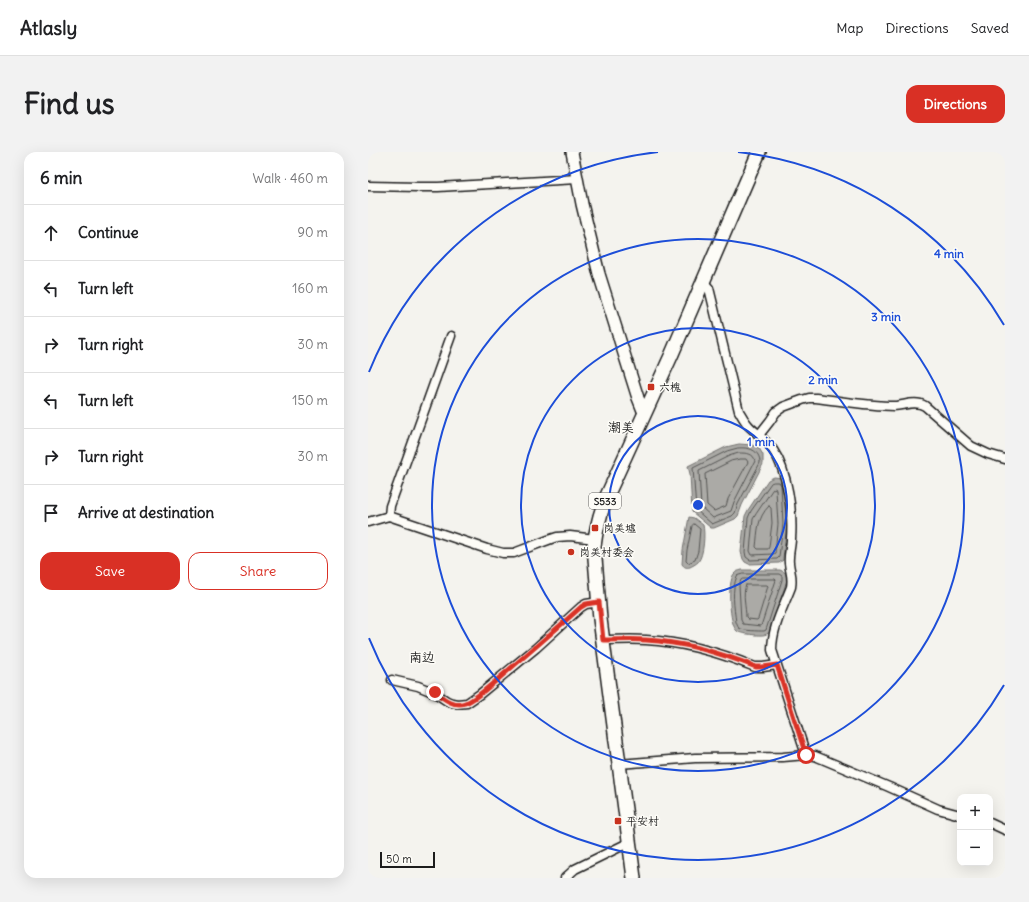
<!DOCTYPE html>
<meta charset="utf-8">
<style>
:root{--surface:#fff;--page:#f2f2f2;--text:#202124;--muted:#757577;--line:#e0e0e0;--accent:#d93025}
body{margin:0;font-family:Delius,"LXGW WenKai TC",sans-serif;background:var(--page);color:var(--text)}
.controls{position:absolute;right:12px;bottom:12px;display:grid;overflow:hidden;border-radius:8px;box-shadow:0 4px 16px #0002}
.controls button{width:36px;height:36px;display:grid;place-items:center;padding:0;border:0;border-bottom:1px solid var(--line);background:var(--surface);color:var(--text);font:20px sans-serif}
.scale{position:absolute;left:12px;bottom:10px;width:55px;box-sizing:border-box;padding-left:4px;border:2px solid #1c1c1c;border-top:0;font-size:11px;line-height:14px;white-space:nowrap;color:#1c1c1c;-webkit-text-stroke:3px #fdfcf7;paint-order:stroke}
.stop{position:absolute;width:12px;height:12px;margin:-9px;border:3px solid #d93025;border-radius:50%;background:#fff}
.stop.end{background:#d93025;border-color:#fff;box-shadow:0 1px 4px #0008}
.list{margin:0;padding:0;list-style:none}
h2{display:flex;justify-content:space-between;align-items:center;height:52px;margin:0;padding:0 16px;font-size:17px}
h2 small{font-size:13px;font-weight:400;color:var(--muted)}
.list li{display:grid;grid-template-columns:26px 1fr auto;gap:12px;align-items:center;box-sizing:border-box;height:56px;padding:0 16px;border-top:1px solid var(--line)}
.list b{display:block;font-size:15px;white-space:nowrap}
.list em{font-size:13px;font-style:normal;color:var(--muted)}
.actions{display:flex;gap:8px;padding:12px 16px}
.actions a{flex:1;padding:9px 0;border:1px solid var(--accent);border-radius:12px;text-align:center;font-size:14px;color:var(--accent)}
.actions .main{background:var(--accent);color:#fff}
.icon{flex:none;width:22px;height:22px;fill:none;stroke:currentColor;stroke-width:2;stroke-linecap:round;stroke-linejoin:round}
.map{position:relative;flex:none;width:637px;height:726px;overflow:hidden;border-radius:12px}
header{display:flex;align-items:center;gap:24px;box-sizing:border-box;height:56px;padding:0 20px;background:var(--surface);border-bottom:1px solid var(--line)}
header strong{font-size:19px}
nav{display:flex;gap:22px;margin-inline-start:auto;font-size:14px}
.intro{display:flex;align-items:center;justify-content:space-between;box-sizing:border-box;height:96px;padding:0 24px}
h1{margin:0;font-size:28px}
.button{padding:10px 18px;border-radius:12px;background:var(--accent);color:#fff;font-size:14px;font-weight:700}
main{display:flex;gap:24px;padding:0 24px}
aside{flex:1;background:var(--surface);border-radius:12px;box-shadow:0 4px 16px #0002}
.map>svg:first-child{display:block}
.water{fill:#abaaa6;stroke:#72716f}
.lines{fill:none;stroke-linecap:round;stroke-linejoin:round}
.shore{stroke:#555553;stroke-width:1}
.street-casing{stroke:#1c1c1c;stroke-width:11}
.secondary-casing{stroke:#1c1c1c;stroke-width:14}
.primary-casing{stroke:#1c1c1c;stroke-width:16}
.street{stroke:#fdfcf7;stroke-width:8}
.secondary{stroke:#fdfcf7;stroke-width:11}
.primary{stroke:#fdfcf7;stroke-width:13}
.route{stroke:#d93025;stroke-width:5}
.ring{fill:none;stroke:#1d4ed8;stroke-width:2}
.poi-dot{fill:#c8321e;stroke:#fdfcf7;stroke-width:1.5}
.labels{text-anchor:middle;stroke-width:3;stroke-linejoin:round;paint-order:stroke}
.shield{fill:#fdfcf7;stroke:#605f5e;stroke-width:1}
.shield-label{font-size:10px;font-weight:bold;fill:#1c1c1c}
.poi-label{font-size:11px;fill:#1c1c1c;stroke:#fdfcf7;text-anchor:start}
.quarter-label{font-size:13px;fill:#1c1c1c;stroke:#fdfcf7}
.centre{fill:#1d4ed8;stroke:#fdfcf7;stroke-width:2}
.ring-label{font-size:12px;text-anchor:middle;font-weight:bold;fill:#1d4ed8;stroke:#fdfcf7;stroke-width:3;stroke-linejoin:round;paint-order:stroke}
</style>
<header>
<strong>Atlasly</strong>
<nav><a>Map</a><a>Directions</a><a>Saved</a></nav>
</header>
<div class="intro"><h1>Find us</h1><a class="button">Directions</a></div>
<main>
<aside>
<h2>6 min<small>Walk · 460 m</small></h2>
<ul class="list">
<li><svg class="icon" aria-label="ahead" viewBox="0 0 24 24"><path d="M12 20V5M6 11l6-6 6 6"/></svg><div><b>Continue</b></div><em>90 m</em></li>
<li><svg class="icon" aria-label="left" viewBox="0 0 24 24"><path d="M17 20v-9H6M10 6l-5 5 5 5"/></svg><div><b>Turn left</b></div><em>160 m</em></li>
<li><svg class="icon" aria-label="right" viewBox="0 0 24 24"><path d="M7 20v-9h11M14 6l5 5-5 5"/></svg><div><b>Turn right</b></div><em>30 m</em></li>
<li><svg class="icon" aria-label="left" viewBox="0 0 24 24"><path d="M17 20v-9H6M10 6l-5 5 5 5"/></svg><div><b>Turn left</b></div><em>150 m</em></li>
<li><svg class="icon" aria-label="right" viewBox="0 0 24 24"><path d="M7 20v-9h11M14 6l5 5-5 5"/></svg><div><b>Turn right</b></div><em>30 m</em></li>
<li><svg class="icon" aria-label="arrive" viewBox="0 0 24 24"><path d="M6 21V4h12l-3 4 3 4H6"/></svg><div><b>Arrive at destination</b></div></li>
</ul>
<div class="actions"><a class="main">Save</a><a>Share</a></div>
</aside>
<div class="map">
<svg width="637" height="726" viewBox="0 0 637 726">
<rect width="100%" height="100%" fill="#f4f3ee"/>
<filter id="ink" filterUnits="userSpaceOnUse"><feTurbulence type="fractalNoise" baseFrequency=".025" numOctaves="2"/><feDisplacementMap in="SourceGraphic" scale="8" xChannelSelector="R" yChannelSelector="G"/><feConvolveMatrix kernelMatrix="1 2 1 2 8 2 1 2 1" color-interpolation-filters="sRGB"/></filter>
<g filter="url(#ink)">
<path class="water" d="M 371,292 L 384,293 L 391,296 L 395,303 L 395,312 L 374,353 L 370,364 L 367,367 L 346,376 L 343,376 L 324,360 L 322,322 L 320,314 L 358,295 Z
M 406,325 L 414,326 L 417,332 L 419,372 L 415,406 L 415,408 L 411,411 L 381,412 L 377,410 L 375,407 L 373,400 L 377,364 L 380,358 L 400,328 Z
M 321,365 L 326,366 L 335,373 C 337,381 336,403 330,410 C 328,412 324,414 322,415 C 318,416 316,415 314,412 L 315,398 Z
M 374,418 L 412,418 L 418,421 L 419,428 L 402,480 C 397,484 393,483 387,483 C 382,482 373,482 369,479 C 361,473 359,430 366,422 C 368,419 371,419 374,418 Z"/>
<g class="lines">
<path class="shore" d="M 370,296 C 381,295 392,298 392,311 L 370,352 L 367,361 L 364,364 L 344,372 L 328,358 L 325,316 L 359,299 Z
M 371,301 C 378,301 386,301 387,309 L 366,350 L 363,359 L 345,366 L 333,355 L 331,319 L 361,304 Z
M 372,307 L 378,307 L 380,310 L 360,347 L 358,354 L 346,359 L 339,353 L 337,322 L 363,309 Z
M 406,330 L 411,330 L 413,333 L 415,372 L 411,405 L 409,407 L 382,408 L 378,405 L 377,400 L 380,366 L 383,359 L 403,331 Z
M 405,337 L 407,336 L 408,338 L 410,372 L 407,401 L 405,402 L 384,403 L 382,399 L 385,367 L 388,362 Z
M 401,354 L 403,356 L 404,371 L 401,395 L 400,397 L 390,397 L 388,395 C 390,379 389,366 401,354 Z
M 326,372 L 332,377 L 330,399 L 327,408 L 320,411 L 318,409 L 319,398 L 324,374 Z
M 375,422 L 411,422 L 414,424 L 414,428 L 398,478 L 396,479 C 390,479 376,479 371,476 C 369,474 369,472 368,470 C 366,455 363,438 369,424 Z
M 375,427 L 407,427 L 408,428 L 393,474 L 375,472 L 373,468 L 371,433 L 373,428 Z
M 378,433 L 399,433 L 400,434 L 390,467 L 389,468 L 380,467 L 378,465 C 378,456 374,442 378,433 Z"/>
<defs>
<path id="street" d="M 0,34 L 51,35 L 70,35 L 209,27
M 335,129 L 341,136 L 371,259 C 374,264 377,270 381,274 C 389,282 398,288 405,298 C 420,320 425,360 423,387 C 423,394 420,403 421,411 C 422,421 425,424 423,435 C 415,456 404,476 404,498 L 438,603
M 391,283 L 402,269 L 408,260 L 415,255 L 434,248 L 441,246 L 448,246 C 474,249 500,254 526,254 C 536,254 547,248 557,254 L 603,294 L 620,302 L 637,307
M 21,364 L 22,354 L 83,184
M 0,370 L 21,364 L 119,397 L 135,401 L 146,401 L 151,399 L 183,387 L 189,385 L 202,384 L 227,387
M 235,488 C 249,488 263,487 278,488 C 315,490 353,501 387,515 L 395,515 L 409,513
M 24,528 L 50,534 L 67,541 L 79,549 L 84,551 L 89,552 L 99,551 L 112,542 L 168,496 L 213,455 L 218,452 L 231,450
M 251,612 L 327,606 L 415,605 L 438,603 L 447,604 L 521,635 L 570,657 L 592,663
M 622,671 L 637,678
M 197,726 L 207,717 L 262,690"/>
<path id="secondary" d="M 204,0 L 214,52 L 231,122 L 270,246 L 276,261"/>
<path id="primary" d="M 266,726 L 232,467 L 226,394 C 228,377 232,362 238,346 L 303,204 L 391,0"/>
</defs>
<use href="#street" class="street-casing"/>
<use href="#secondary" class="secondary-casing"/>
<use href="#primary" class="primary-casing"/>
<use href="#street" class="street"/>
<use href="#secondary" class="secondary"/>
<use href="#primary" class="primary"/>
</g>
</g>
<g class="lines" filter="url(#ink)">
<path class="route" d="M 67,540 C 76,547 86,555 97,551 C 106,549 121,534 129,528 C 157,504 185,480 213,455 L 218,452 L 231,450 L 235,488 C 249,488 263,487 278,488 C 315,490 353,501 388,515 L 395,515 L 409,513 L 438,603"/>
</g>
<g class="ring">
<circle cx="330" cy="353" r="89"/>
<circle cx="330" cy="353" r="177"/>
<circle cx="330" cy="353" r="266"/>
<path d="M636 533A355 355 0 0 1 1 486M1 220A355 355 0 0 1 290 0M370 0A355 355 0 0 1 636 173"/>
</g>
<g class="poi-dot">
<rect x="279" y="231" width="8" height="8" rx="2"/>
<rect x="223" y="372" width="8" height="8" rx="2"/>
<circle cx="203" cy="400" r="4"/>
<rect x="246" y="665" width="8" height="8" rx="2"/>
</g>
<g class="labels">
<rect class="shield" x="221" y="341" width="32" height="16" rx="3"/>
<g class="shield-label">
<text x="237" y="353">S533</text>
</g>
<g class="poi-label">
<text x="291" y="239">六槐</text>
<text x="235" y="380">岗美墟</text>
<text x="211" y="404">岗美村委会</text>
<text x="258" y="673">平安村</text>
</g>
<g class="quarter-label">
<text x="253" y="280">潮美</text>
<text x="54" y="510">南边</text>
</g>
</g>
<circle cx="330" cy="353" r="6" class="centre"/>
<g class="ring-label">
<text x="581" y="106">4 min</text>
<text x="518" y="169">3 min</text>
<text x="455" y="232">2 min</text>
<text x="393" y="294">1 min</text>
</g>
</svg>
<div class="controls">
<button>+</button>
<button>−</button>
</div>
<div class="scale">50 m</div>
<div class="stop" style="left:438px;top:603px"></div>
<div class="stop end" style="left:67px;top:540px"></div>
</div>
</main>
